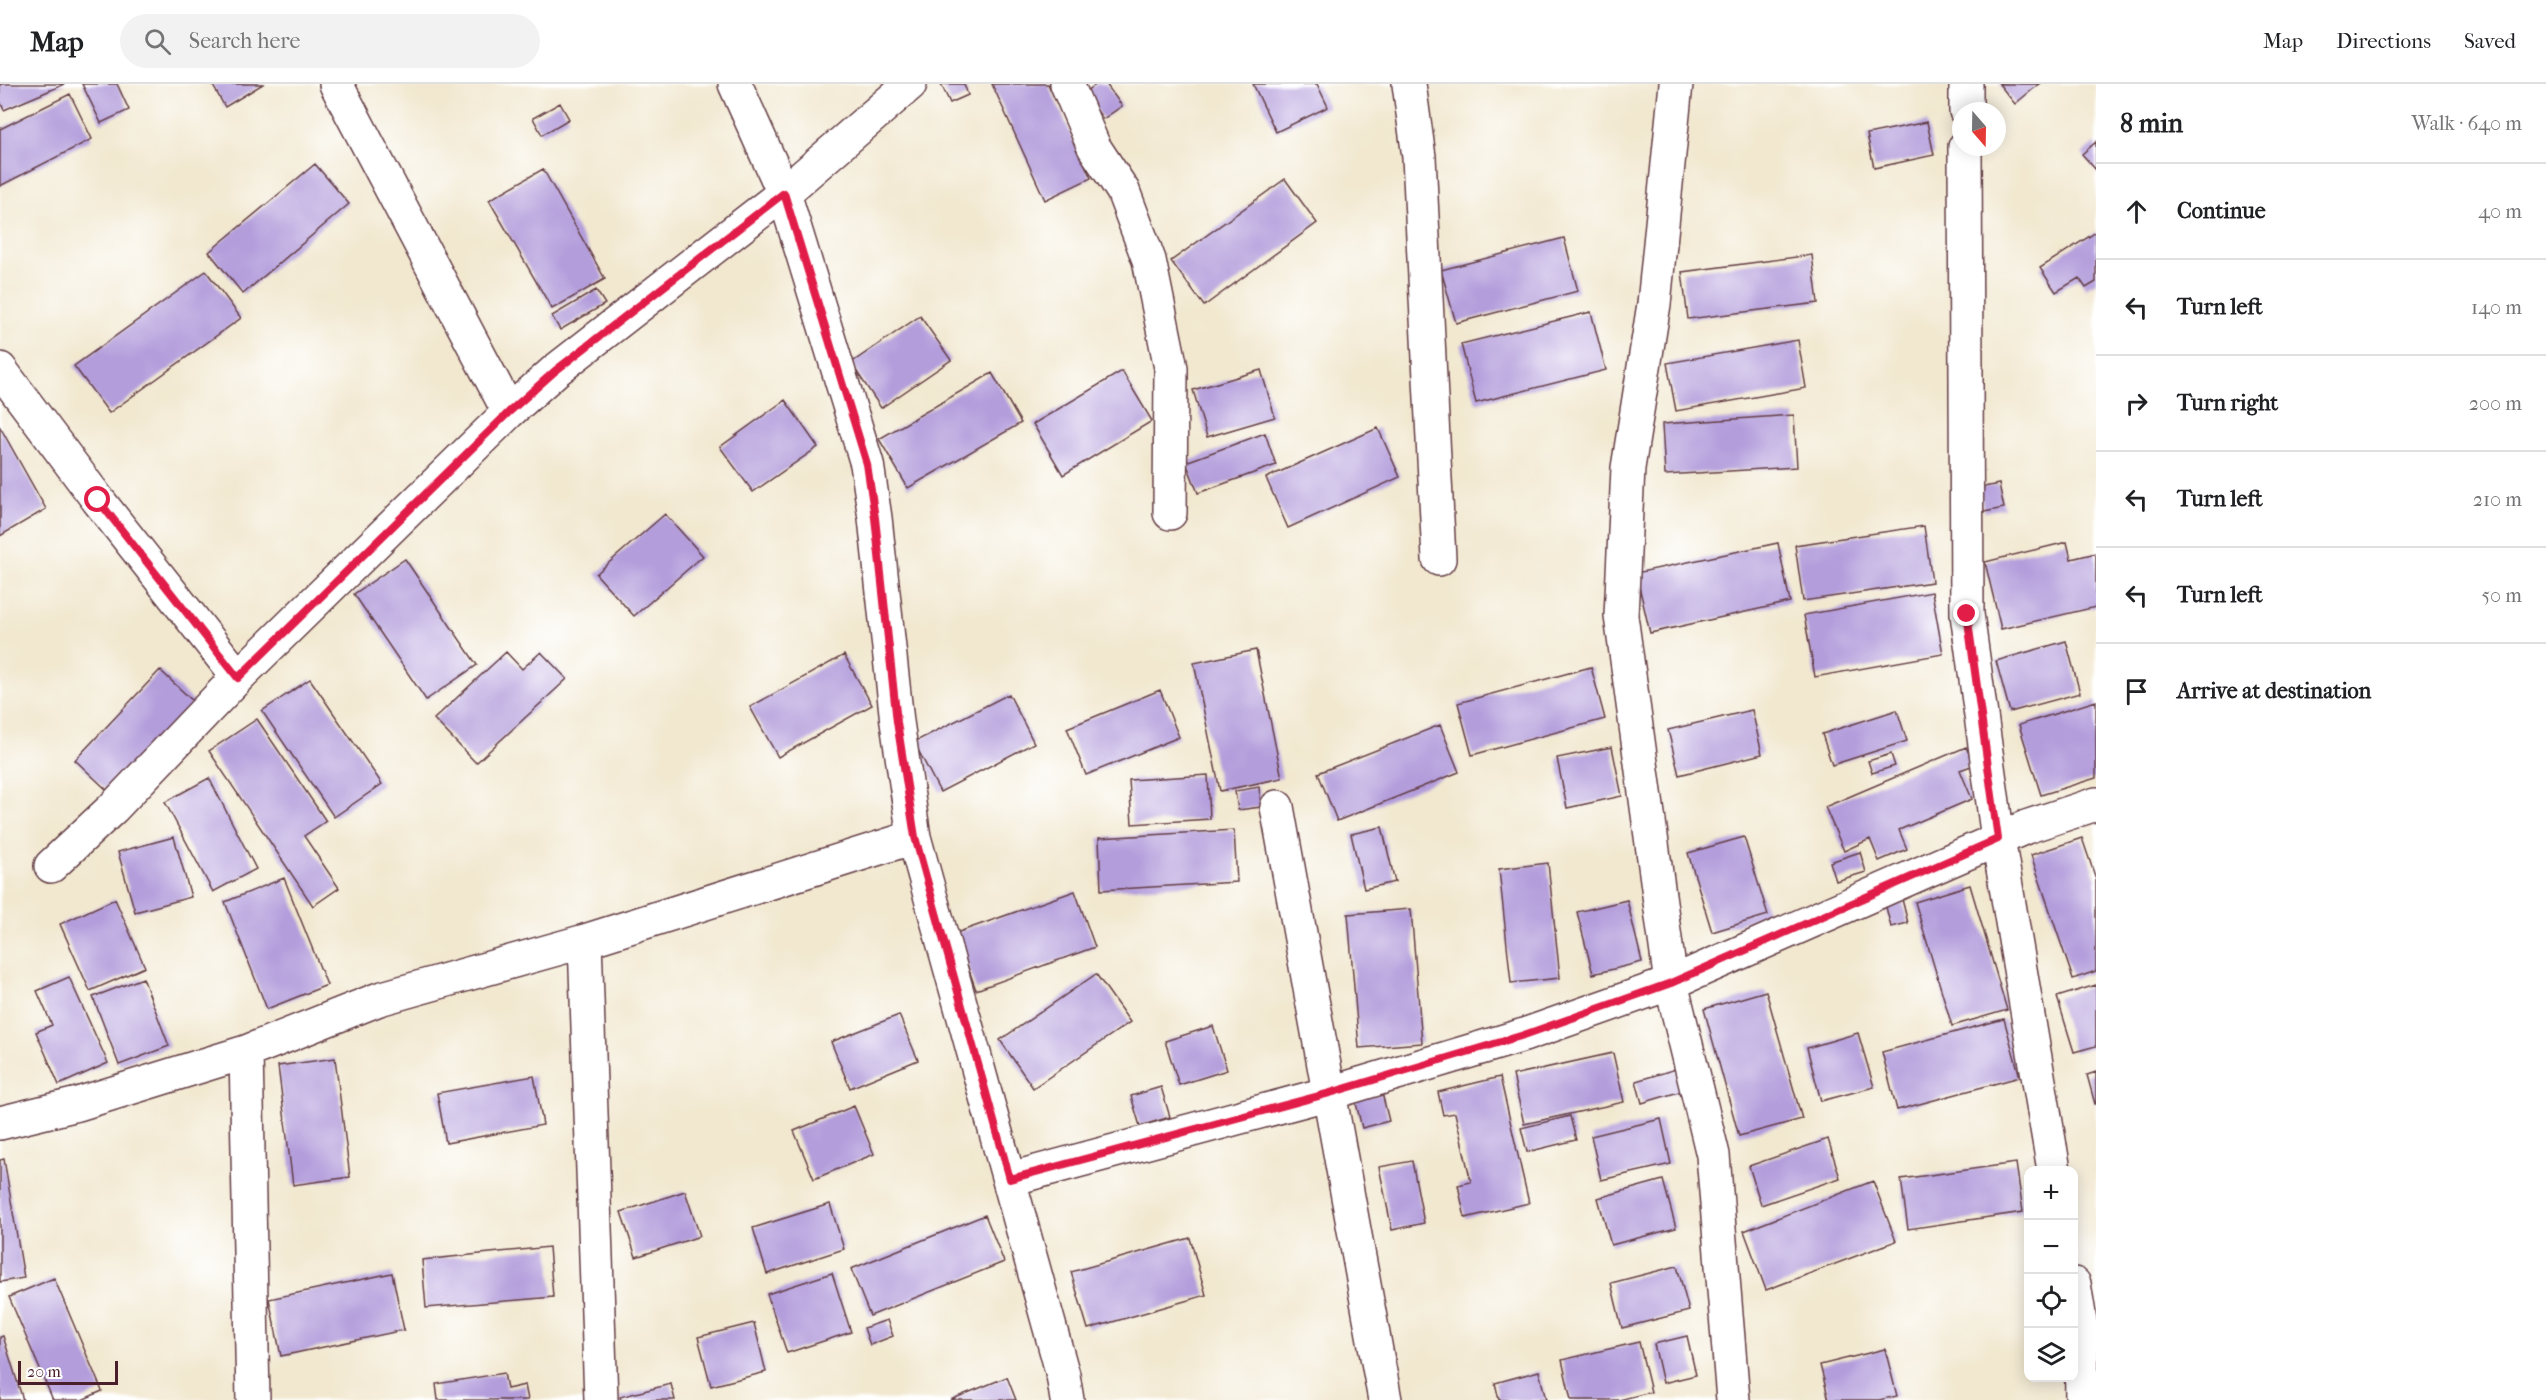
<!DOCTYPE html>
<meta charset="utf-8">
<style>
:root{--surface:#fff;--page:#f2f2f2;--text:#202124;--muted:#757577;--line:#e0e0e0}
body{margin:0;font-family:"IM FELL French Canon",serif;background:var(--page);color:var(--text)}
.controls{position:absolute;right:18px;bottom:18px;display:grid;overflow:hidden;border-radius:12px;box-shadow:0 3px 15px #0003}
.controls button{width:54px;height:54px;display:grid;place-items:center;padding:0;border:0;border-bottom:2px solid var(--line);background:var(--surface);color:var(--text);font:30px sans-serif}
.compass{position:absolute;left:1952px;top:18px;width:54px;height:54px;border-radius:50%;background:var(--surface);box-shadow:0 3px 15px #0003;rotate:160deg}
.scale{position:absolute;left:18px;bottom:15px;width:100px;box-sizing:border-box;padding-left:6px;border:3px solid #4a1f2b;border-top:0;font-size:16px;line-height:21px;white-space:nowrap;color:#4a1f2b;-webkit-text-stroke:4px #fff;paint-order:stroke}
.stop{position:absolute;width:18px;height:18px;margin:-14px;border:4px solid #e11d48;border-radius:50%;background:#fff}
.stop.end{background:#e11d48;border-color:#fff;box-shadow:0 2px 6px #0008}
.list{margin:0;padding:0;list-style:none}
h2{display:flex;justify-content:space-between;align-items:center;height:78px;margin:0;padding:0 24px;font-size:26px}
h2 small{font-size:20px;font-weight:400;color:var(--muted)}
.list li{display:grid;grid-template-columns:39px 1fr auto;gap:18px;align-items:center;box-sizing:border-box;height:96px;padding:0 24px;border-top:2px solid var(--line)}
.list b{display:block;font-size:22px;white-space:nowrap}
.list em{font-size:20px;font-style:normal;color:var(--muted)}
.icon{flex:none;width:33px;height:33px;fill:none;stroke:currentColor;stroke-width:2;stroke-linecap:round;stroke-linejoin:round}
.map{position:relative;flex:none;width:2096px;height:1316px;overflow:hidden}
header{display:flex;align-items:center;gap:36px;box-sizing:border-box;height:84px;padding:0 30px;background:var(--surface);border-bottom:2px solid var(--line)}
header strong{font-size:28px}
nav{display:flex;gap:33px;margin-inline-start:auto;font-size:21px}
.search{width:420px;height:54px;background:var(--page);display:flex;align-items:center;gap:15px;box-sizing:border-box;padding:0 21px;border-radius:33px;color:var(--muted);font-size:22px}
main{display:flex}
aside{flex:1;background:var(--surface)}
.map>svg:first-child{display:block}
.building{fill:#b39ddb}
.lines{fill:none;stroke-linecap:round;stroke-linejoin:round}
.minor-casing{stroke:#633d44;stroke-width:36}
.minor{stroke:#fff;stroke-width:33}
.route{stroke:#e11d48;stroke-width:8}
</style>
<header>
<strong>Map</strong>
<div class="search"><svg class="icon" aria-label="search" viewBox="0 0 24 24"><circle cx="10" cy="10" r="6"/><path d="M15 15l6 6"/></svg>Search here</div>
<nav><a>Map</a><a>Directions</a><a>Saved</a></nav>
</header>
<main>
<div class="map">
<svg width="2096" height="1316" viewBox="0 0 2096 1316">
<rect width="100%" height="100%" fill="#fff"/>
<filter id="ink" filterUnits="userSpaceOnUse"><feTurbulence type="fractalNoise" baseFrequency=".0167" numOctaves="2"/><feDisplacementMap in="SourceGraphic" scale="12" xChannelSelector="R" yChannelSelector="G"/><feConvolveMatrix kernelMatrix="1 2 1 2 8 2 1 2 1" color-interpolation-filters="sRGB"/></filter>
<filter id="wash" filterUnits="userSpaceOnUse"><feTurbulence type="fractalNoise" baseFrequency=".008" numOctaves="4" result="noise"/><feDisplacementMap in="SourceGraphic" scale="24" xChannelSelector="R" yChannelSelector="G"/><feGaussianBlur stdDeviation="1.35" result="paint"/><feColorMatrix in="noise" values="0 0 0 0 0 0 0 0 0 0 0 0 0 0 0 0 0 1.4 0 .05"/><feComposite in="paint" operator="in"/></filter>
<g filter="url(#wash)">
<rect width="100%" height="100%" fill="#f2e8d0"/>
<g id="blocks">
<path class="building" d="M 0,0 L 65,0 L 4,26 L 0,17 Z
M 82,0 L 117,0 L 129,26 L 101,39 Z
M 212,0 L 263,0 L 225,23 Z
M 941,0 L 964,0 L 968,11 L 950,19 Z
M 992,0 L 1048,0 L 1091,94 L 1045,116 Z
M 1097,0 L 1106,0 L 1122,22 L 1103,35 L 1084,9 Z
M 1253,0 L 1317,0 L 1328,23 L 1276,48 Z
M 1999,0 L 2039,0 L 2015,20 Z
M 70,10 L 92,55 L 0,102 L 0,45 Z
M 560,19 L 569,35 L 542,51 L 533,34 Z
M 1927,38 L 1934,71 L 1874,84 L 1867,50 Z
M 2096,58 L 2096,86 L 2082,70 Z
M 315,80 L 349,120 L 243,210 L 209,168 Z
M 543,85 L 605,195 L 552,225 L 489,116 Z
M 1285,95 L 1317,139 L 1204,222 L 1171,177 Z
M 2096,148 L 2096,198 L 2086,204 L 2079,194 L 2056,208 L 2040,184 Z
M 1564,154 L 1578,207 L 1456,239 L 1441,186 Z
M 1812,171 L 1818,219 L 1688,235 L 1682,188 Z
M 206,187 L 241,234 L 109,329 L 74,282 Z
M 596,206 L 605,220 L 560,246 L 552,232 Z
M 1591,228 L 1606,286 L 1476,319 L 1461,260 Z
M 920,232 L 951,276 L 881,324 L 851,279 Z
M 1798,256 L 1806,304 L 1676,327 L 1667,279 Z
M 1261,286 L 1275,333 L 1207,353 L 1193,306 Z
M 1122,287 L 1152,337 L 1063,391 L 1033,340 Z
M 992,289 L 1021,339 L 908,404 L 879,355 Z
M 785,316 L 818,363 L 753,408 L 720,363 Z
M 1794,331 L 1797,383 L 1665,391 L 1662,340 Z
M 0,343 L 46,425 L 0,452 Z
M 1378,344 L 1400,393 L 1288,444 L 1266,394 Z
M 1265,349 L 1276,381 L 1198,409 L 1186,378 Z
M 1999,400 L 2004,424 L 1984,428 L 1979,404 Z
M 665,430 L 703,472 L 634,532 L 596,490 Z
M 1924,442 L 1932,498 L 1803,517 L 1795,461 Z
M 2067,458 L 2071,475 L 2096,469 L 2096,523 L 2001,545 L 1985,478 Z
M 1778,459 L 1790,518 L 1650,549 L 1636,489 Z
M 405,475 L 477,581 L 426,616 L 354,510 Z
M 1932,508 L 1943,570 L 1815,593 L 1804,531 Z
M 2066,557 L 2080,609 L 2010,628 L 1996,577 Z
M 1256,566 L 1282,694 L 1220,707 L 1194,579 Z
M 506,568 L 522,585 L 541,568 L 567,595 L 476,679 L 434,635 Z
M 844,571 L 872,621 L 778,673 L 750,623 Z
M 1591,583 L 1605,635 L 1472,671 L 1458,619 Z
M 160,586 L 195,619 L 110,709 L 75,676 Z
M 310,595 L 382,700 L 334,733 L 262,627 Z
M 1160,606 L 1179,653 L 1086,691 L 1067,644 Z
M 1009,610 L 1034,659 L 940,708 L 914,658 Z
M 2096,617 L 2096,694 L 2041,711 L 2019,641 Z
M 1752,626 L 1762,670 L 1679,691 L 1668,646 Z
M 1897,626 L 1907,657 L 1832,681 L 1822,650 Z
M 257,635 L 326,737 L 304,752 L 339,804 L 313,822 L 209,667 Z
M 1440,641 L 1459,688 L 1337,737 L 1318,689 Z
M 1612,663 L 1622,712 L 1567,724 L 1557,674 Z
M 1966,663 L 1974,681 L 1960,686 L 1972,715 L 1899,746 L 1907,765 L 1879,777 L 1870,755 L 1844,767 L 1825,723 Z
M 1891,670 L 1895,682 L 1872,689 L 1868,677 Z
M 1208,691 L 1210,735 L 1132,740 L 1129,696 Z
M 209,694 L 256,785 L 213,808 L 165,718 Z
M 1259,703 L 1261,723 L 1238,726 L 1235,707 Z
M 1382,743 L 1395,798 L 1364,805 L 1351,750 Z
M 1234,746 L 1237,798 L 1101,806 L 1099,754 Z
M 174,753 L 191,813 L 135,828 L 118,768 Z
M 1744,753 L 1768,831 L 1712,848 L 1688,769 Z
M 2082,754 L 2096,795 L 2096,887 L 2073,895 L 2031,771 Z
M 1860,768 L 1866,788 L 1836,797 L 1830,778 Z
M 1548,779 L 1560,894 L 1511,899 L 1499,785 Z
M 284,794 L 327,901 L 267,925 L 225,818 Z
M 1970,801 L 2007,926 L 1952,942 L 1915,818 Z
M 1075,807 L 1095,863 L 976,906 L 956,849 Z
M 115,815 L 145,883 L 90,907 L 60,840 Z
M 1902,815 L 1908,839 L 1891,843 L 1885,819 Z
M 1627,816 L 1642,878 L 1593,890 L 1577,828 Z
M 1411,825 L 1422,959 L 1359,964 L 1348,830 Z
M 1096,890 L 1130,938 L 1033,1004 L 1000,956 Z
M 69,893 L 108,979 L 59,1001 L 36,948 L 52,941 L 37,907 Z
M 143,894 L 169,962 L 119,981 L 93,913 Z
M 2096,901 L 2096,962 L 2074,968 L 2057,913 Z
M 1766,907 L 1802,1035 L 1739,1052 L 1704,925 Z
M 899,931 L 918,976 L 850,1004 L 831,958 Z
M 2004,935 L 2020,993 L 1897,1026 L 1882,968 Z
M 1213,942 L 1227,986 L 1179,1001 L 1165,957 Z
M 1858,949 L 1874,1003 L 1821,1017 L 1807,964 Z
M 1613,969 L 1624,1018 L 1524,1040 L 1513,991 Z
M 335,974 L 350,1093 L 293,1101 L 278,982 Z
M 1676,985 L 1682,1007 L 1642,1019 L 1636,997 Z
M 2096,988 L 2096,1020 L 2095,1020 L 2087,991 Z
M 534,992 L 543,1041 L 446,1059 L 437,1009 Z
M 1500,993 L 1529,1119 L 1465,1134 L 1458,1101 L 1471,1098 L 1455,1029 L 1443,1031 L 1438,1008 Z
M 1161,1003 L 1170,1033 L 1140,1042 L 1131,1012 Z
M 1382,1009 L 1389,1037 L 1362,1044 L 1355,1015 Z
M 854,1022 L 874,1070 L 814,1095 L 794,1047 Z
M 1570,1032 L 1576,1056 L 1527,1068 L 1521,1044 Z
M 1661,1035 L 1671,1080 L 1601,1096 L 1591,1052 Z
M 1828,1055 L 1840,1094 L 1761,1121 L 1749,1082 Z
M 4,1075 L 24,1194 L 0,1198 L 0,1076 Z
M 1412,1077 L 1424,1139 L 1392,1146 L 1379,1083 Z
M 2016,1079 L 2023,1128 L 1908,1145 L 1901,1095 Z
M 1663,1096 L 1676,1144 L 1611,1161 L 1598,1114 Z
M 1873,1097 L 1896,1157 L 1766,1206 L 1744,1147 Z
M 685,1107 L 700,1152 L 636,1173 L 621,1128 Z
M 830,1120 L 844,1165 L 767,1190 L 753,1144 Z
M 985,1131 L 1004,1178 L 870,1232 L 851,1185 Z
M 1190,1154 L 1206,1211 L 1088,1245 L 1071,1188 Z
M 549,1163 L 553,1213 L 426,1224 L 422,1176 Z
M 1677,1182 L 1689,1227 L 1622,1244 L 1611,1199 Z
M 392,1189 L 404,1246 L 281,1272 L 269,1215 Z
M 832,1189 L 851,1248 L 787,1269 L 767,1210 Z
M 54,1194 L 102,1307 L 82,1316 L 53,1316 L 9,1213 Z
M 887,1236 L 893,1252 L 870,1261 L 864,1244 Z
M 754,1239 L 766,1288 L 711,1302 L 698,1253 Z
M 3,1252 L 23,1316 L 0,1316 L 0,1253 Z
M 1687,1252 L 1696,1291 L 1663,1299 L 1654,1260 Z
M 1639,1258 L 1651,1308 L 1619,1316 L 1571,1316 L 1562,1276 Z
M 1885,1265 L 1897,1312 L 1879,1316 L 1829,1316 L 1820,1281 Z
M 1539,1287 L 1546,1316 L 1499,1316 L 1495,1299 Z
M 504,1289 L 507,1305 L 525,1301 L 528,1316 L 438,1316 L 436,1300 Z
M 1007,1293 L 1016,1316 L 950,1316 Z
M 671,1300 L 675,1316 L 621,1316 L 620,1313 Z"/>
</g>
</g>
<g filter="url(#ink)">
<use href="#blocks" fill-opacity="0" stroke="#633d44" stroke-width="1.5"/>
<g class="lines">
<defs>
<path id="minor" d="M 336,0 L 509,328
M 735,0 L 784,109 L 867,380 L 875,434 L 897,638 L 914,753 L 1063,1291 L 1067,1316
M 1067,0 L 1094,63 L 1123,107 L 1149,176 L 1171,284 L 1170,429
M 1409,0 L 1419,73 L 1439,475
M 1676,0 L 1654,220 L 1628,384 L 1621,532 L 1671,899 L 1713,1071 L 1733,1316
M 1966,27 L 1966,0
M 1965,63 L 1967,530 L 1998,755 L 2054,1086
M 0,285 L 98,416 L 238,593
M 1277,723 L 1385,1316
M 51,782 L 113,724 L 238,593 L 509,328 L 555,287 L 784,109 L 910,0
M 585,857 L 601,1316
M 246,968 L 253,1316
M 0,1039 L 78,1020 L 246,968 L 379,915 L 585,857 L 914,753
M 1010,1095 L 1330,1009 L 1524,951 L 1671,899 L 2026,743 L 2096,720
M 2074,1200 L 2081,1243 L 2082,1316"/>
</defs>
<use href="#minor" class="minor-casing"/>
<use href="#minor" class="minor"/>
</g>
</g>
<g class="lines" filter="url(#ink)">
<path class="route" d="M 98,416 L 238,594 L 509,328 L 555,287 L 784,109 L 867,380 L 875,434 L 897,638 L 915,753 L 1010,1095 L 1330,1009 L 1524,951 L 1671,899 L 1998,755 L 1967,530"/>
</g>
</svg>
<div class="controls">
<button>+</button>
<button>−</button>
<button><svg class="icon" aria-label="locate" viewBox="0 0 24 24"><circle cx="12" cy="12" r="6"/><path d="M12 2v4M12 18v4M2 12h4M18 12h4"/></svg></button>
<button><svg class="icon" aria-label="layers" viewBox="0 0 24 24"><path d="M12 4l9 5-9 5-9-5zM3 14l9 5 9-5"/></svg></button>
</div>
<svg class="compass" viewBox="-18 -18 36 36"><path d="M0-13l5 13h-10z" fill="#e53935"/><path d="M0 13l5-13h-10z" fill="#757577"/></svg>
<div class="scale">20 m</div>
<div class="stop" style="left:98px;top:416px"></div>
<div class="stop end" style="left:1967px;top:530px"></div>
</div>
<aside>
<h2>8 min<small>Walk · 640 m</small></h2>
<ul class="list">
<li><svg class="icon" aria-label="ahead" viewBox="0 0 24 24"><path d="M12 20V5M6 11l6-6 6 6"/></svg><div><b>Continue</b></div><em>40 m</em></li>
<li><svg class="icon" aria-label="left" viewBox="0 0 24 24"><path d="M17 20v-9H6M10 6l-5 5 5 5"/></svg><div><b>Turn left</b></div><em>140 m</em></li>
<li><svg class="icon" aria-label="right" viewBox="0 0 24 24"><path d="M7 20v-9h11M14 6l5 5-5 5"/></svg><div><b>Turn right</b></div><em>200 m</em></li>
<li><svg class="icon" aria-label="left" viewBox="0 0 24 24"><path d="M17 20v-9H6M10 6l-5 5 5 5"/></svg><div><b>Turn left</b></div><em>210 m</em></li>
<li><svg class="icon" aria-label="left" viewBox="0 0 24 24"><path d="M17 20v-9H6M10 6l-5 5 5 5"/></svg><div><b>Turn left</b></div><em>50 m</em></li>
<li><svg class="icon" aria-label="arrive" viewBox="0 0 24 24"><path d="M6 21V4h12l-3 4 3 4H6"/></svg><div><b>Arrive at destination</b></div></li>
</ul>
</aside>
</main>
